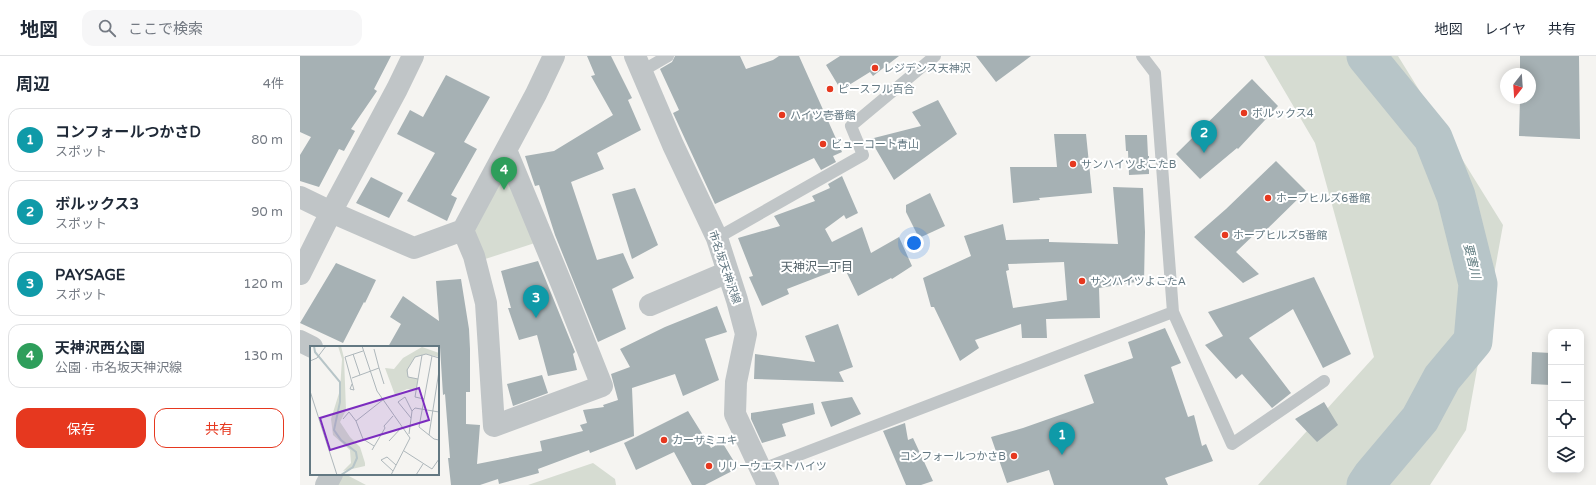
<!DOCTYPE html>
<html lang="ja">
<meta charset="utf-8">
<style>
:root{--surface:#fff;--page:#f6f6f7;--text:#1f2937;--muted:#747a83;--line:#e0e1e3;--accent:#e6381f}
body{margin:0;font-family:"Varela Round","Noto Sans JP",sans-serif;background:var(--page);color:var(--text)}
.controls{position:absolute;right:12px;bottom:12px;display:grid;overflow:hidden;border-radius:8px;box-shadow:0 2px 10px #0003}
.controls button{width:36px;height:36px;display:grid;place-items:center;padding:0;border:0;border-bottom:1px solid var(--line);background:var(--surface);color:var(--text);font:20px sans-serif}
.compass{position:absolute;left:1200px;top:12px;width:36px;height:36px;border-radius:50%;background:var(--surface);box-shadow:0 2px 10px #0003;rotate:197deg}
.you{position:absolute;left:614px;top:187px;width:14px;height:14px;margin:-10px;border:3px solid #fff;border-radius:50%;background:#1a73e8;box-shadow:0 0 0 6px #1a73e833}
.badge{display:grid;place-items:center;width:26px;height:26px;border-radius:50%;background:var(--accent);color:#fff;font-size:13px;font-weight:700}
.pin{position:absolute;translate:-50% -33px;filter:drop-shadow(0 1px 2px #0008)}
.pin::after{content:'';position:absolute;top:21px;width:14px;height:12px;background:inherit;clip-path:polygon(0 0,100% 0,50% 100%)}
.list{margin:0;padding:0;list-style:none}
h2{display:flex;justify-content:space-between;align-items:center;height:52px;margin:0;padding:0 16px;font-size:17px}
h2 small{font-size:13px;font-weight:400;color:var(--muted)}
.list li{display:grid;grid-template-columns:26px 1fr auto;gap:12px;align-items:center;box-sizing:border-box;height:64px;margin:0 8px 8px;padding:0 8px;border:1px solid var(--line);border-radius:12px}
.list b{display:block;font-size:15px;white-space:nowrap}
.list p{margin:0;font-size:13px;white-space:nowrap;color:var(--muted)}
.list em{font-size:13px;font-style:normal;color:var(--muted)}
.actions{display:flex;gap:8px;padding:12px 16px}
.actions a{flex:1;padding:9px 0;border:1px solid var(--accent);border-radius:12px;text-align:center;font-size:14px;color:var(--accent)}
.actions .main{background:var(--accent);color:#fff}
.icon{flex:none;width:22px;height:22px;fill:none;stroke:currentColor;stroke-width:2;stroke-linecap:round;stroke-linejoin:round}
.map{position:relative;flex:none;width:1296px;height:429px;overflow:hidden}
header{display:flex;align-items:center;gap:24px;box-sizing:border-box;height:56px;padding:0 20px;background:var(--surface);border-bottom:1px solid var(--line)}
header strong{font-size:19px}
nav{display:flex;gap:22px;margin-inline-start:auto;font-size:14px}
.search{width:280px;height:36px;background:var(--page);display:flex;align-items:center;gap:10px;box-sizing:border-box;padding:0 14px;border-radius:12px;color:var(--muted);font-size:15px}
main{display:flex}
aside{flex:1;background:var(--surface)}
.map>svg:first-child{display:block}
.green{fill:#d6dcd2}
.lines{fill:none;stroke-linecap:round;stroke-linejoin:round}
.river{stroke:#b7c5c8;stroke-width:39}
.building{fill:#a6b1b4;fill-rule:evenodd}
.service{stroke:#c0c5c7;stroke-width:12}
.minor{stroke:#c0c5c7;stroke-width:22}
.poi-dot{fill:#e6381f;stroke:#fff;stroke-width:1.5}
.labels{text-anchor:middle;stroke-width:4;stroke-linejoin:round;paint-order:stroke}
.poi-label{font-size:11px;fill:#637882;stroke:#fff;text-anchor:start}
.street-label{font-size:11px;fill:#637882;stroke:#fff}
.water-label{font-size:12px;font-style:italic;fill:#5f7b7f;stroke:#fff}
.neighbourhood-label{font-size:12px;fill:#516067;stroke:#fff}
.inset-river{fill:none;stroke:#b7c5c8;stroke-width:2}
.inset-road{fill:none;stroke:#aeb7bb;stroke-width:1}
.view{fill:#7b2cbf;fill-opacity:0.15;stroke:#7b2cbf;stroke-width:2}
.inset-edge{fill:none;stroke:#637882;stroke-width:2}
</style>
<header>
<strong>地図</strong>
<div class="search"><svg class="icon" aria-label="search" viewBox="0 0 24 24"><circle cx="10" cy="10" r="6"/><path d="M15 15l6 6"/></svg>ここで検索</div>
<nav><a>地図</a><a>レイヤ</a><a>共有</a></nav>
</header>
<main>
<aside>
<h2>周辺<small>4件</small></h2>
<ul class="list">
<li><span class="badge" style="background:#0f9aa8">1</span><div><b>コンフォールつかさD</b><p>スポット</p></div><em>80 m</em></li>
<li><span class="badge" style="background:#0f9aa8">2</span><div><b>ボルックス3</b><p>スポット</p></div><em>90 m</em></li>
<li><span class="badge" style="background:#0f9aa8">3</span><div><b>PAYSAGE</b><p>スポット</p></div><em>120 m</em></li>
<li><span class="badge" style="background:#2e9e5b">4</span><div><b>天神沢西公園</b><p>公園 · 市名坂天神沢線</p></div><em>130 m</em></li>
</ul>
<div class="actions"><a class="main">保存</a><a>共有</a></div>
</aside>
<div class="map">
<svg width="1296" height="429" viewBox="0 0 1296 429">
<rect width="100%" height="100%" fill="#f5f4f1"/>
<path class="green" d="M 964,0 L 1098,0 L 1203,169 L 1166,374 L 1130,429 L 958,429 L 1074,301 L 1015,87 Z
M 206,94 L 244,184 L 176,206 L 163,174 Z
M 293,407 L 315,423 L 316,429 L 228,429 Z
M 32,418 L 45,418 L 66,429 L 26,429 Z"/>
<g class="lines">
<path class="river" d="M 1066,0 L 1133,82 L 1156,140 L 1178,228 L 1173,285 L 1142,322 L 1120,363 L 1072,420 L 1066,429"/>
</g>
<path class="building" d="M 0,0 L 91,0 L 74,33 L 77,35 L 51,73 L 55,75 L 44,95 L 39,93 L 19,131 L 0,125 L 0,99 L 11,81 L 0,76 Z
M 287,0 L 311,0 L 332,42 L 328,44 L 341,74 L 297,97 L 304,113 L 271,126 L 297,204 L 323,197 L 334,222 L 312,233 L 326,273 L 298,286 L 255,179 L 239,129 L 235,130 L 225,100 L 254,95 L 313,59 L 291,20 L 295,19 Z
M 375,0 L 440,0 L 446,13 L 473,4 L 479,0 L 499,0 L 542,96 L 533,100 L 536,106 L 521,114 L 514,102 L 415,148 L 373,57 L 379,54 L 360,13 L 372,6 Z
M 540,0 L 599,0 L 573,20 L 570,16 L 541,34 L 526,9 Z
M 676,0 L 731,0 L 696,26 Z
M 1220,0 L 1279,0 L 1280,83 L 1219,80 L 1220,42 L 1230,42 L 1230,18 L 1220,18 Z
M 146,19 L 190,41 L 164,86 L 177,93 L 151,139 L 157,142 L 147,165 L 107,145 L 135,97 L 97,78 L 110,54 L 123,61 Z
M 952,23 L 978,50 L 938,93 L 937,92 L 900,123 L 876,98 Z
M 638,44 L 657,78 L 594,124 L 570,83 L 621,70 L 612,56 Z
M 754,78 L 786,78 L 792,137 L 739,142 L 740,144 L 713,147 L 710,111 L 757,111 Z
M 825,79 L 847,79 L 848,100 L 849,100 L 849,118 L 829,119 L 828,95 L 826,95 Z
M 976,105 L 1006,135 L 964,176 L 960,173 L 936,196 L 959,218 L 943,227 L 894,181 L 926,153 Z
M 542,120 L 558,157 L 546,163 L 544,159 L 525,173 L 532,186 L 562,171 L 571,197 L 599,181 L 612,210 L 592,223 L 591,222 L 558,240 L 544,211 L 487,233 L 489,238 L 462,250 L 449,221 L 453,220 L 438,182 L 480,170 L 474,160 L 515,145 L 512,140 L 530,132 L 528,128 Z
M 71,121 L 103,137 L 89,162 L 56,147 Z
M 813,131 L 843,132 L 845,176 L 844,226 L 841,222 L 842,225 L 799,232 L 800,262 L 746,263 L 747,282 L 722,282 L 721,268 L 675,284 L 679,292 L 660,305 L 634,251 L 631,251 L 623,222 L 671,200 L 664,180 L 703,168 L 706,184 L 749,183 L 749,186 L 818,188 ZM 764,206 L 767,244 L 713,252 L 706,215 L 709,214 L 708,208 Z
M 335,132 L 358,189 L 332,203 L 312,138 Z
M 630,137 L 645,170 L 619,182 L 606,156 L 606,149 Z
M 238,205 L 275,296 L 273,298 L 277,314 L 248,320 L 237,279 L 219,284 L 208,252 L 211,252 L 201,215 Z
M 36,207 L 76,224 L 65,247 L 64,246 L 43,287 L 0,267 Z
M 1014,221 L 1051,298 L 1023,312 L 993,253 L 949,282 L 991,337 L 972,352 L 942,318 L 936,323 L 905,289 L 923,280 L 908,256 Z
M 161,223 L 169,273 L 170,293 L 170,336 L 166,336 L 166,368 L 180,369 L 177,408 L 242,395 L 240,385 L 283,375 L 280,369 L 287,367 L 283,354 L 304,351 L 303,349 L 318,344 L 311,318 L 330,311 L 320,293 L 365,271 L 417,250 L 427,276 L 405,283 L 419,324 L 383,340 L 375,318 L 332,332 L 334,380 L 290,397 L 289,394 L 238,413 L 239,417 L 199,428 L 198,423 L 180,429 L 151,429 L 148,402 L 150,402 L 145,338 L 143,339 L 140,291 L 88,291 L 101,268 L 90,261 L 103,240 L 139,265 L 136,225 Z
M 538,268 L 553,311 L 539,316 L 544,326 L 454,323 L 455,298 L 515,306 L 505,280 Z
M 865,272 L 881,307 L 871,311 L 888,361 L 894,359 L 902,390 L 906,388 L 913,405 L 865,422 L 868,429 L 754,429 L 749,414 L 707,427 L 691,381 L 723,372 L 794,347 L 784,319 L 833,302 L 828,286 Z
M 1232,296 L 1251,297 L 1251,329 L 1231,328 Z
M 1281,298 L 1283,298 L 1282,330 L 1281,330 Z
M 242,319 L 248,337 L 213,350 L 207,328 Z
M 552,341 L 561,358 L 531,371 L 521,346 Z
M 1024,346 L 1038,369 L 1017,386 L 995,363 Z
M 513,347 L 515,358 L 482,368 L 486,380 L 462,387 L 451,363 L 451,357 Z
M 388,355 L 411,392 L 422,386 L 438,412 L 405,429 L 392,429 L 374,396 L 336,414 L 324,387 Z
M 605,367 L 608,384 L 613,382 L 633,425 L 621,429 L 606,429 L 583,375 Z"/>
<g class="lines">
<path class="service" d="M 342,15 L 368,0
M 417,182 L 563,99 L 551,70 L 635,0
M 873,256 L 932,388 L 1024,325
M 460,414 L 873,256 L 855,17 L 842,0"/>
<path class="minor" d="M 335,0 L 373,89 L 417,182 L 437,244 L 446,278 L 436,326 L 435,358 L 468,429
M 0,141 L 31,156 L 114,192 L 163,174 L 236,38 L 254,0
M 163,174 L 174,200 L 186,247 L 194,370 L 302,330 L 262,229 L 206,94
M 0,218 L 31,156 L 97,33 L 113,0
M 350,249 L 428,216
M 0,285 L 12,291
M 26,429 L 32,418"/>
</g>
<g class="poi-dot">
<circle cx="575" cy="12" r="4"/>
<circle cx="530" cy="33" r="4"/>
<circle cx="944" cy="57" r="4"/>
<circle cx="482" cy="59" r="4"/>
<circle cx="523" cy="88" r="4"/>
<circle cx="773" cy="108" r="4"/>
<circle cx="968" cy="142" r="4"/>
<circle cx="925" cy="179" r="4"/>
<circle cx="782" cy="225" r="4"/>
<circle cx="364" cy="384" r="4"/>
<circle cx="714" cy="400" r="4"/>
<circle cx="409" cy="410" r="4"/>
</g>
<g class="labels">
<g class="poi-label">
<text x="583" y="16">レジデンス天神沢</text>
<text x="538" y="37">ピースフル百合</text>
<text x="952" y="61">ボルックス4</text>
<text x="490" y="63">ハイツ壱番館</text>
<text x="531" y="92">ビューコート青山</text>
<text x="781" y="112">サンハイツよこたB</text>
<text x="976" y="146">ホープヒルズ6番館</text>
<text x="933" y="183">ホープヒルズ5番館</text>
<text x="790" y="229">サンハイツよこたA</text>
<text x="372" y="388">カーザミユキ</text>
<text x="706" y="404" text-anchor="end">コンフォールつかさB</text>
<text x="417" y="414">リリーウエストハイツ</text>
</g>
<g class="street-label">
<text transform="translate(425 211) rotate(71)" y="4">市名坂天神沢線</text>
</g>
<g class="water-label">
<text transform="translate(1172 205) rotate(76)" y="4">要害川</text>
</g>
<g class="neighbourhood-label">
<text x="517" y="215">天神沢一丁目</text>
</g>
</g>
<g transform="translate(10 290)">
<rect width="129" height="129" fill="#f5f4f1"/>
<path d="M 28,0 L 31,0 L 34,12 L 36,64 L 30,76 L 40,91 L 50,101 L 55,117 L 55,120 L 33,125 L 41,117 L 40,104 L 23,89 L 21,73 L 30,44 L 32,13 ZM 112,1 L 129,7 L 129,11 L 116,8 L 105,11 L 98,22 L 98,31 L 108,33 L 106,44 L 97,43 L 85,49 L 75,22 L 84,23 L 93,12 Z" fill="#d6dcd2"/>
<path class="inset-river" d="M 4,0 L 5,6 L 30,36 L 30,56 L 24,84 L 31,94 L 46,106 L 47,112 L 43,121 L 31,129"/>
<path class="inset-road" d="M 52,0 L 67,45 L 100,92 L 81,129M 64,3 L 69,22M 43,8 L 50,29M 112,9 L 105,51 L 114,53M 122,10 L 109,81 L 124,93 L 129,94M 0,15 L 7,12 L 16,0M 42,32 L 69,22 L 74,38M 108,33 L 98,31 L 97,24 L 105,11 L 116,8 L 129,12M 42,38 L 40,43 L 44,44 L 35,11 L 53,5M 0,45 L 27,129M 101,72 L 88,56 L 95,51 L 102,65M 33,73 L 39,66 L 46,75M 99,88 L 102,65 L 105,62 L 129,66M 119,89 L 129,25M 79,95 L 92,81M 64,100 L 53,93 L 46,75 L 74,53M 62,104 L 75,82 L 74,80 L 83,70M 94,105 L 122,123 L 129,113M 83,125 L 71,114 L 77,111 L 86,119M 106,129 L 113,118"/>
<path class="view" d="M 109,42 L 119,74 L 20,104 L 10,72 Z"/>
<rect width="129" height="129" class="inset-edge"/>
</g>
</svg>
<div class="controls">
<button>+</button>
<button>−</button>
<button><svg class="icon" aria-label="locate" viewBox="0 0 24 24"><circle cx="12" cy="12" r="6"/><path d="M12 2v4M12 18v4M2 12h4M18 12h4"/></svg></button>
<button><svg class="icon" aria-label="layers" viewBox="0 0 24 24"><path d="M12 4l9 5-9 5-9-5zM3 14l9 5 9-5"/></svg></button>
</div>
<svg class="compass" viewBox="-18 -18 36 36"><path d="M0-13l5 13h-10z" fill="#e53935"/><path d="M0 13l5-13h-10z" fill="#747a83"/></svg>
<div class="you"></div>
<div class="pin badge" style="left:762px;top:399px;background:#0f9aa8">1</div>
<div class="pin badge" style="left:904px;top:97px;background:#0f9aa8">2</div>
<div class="pin badge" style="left:236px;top:262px;background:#0f9aa8">3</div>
<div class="pin badge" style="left:204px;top:134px;background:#2e9e5b">4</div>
</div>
</main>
